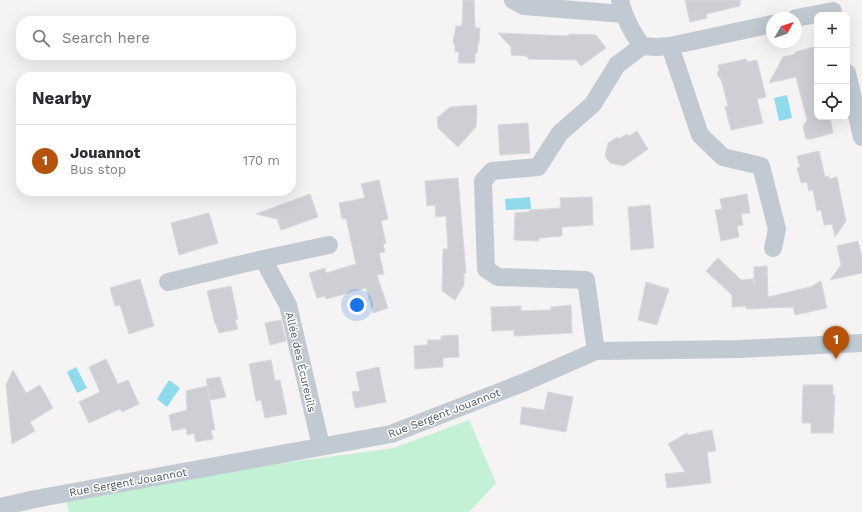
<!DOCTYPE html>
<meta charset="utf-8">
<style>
:root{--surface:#fff;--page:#f2f2f3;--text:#2b2b33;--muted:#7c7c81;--line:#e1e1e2;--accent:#b45309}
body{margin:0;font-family:"Work Sans",sans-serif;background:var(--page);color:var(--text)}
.controls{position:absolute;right:12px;top:12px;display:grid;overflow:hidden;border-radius:8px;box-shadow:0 4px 16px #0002}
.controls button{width:36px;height:36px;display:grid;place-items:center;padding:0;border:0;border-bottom:1px solid var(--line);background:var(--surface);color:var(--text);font:20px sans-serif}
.compass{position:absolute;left:766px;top:12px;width:36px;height:36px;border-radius:50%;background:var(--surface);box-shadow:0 4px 16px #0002;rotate:50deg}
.you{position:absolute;left:357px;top:305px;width:14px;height:14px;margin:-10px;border:3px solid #fff;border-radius:50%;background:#1a73e8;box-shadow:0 0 0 6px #1a73e833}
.badge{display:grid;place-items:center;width:26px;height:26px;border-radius:50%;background:var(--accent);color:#fff;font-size:13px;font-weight:700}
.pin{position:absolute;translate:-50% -33px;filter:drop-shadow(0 1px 2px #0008)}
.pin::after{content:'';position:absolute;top:21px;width:14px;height:12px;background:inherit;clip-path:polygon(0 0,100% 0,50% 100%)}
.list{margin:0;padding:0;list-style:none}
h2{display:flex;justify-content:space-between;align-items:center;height:52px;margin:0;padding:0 16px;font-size:17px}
h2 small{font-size:13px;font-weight:400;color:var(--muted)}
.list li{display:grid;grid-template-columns:26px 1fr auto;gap:12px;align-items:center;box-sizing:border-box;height:72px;padding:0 16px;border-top:1px solid var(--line)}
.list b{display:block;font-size:15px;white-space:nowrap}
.list p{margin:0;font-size:13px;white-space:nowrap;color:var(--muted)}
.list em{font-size:13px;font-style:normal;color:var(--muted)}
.icon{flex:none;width:22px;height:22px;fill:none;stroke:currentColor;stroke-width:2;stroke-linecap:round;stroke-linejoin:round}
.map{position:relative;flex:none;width:862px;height:512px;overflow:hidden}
.search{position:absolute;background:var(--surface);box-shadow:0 4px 16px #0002;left:16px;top:16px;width:280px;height:44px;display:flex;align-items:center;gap:10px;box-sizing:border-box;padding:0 14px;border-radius:16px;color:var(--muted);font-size:15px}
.panel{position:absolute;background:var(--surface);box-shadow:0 4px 16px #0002;left:16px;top:72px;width:280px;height:124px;border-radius:16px}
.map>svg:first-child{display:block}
.green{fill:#c3f1d5}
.water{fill:#90daee}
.building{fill:#cdcfd5;stroke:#d7d9de}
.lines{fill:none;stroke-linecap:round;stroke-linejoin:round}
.minor{stroke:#c1cad2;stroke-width:18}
.labels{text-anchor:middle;stroke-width:3;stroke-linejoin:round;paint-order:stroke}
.street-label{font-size:11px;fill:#4a5661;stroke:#fff}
</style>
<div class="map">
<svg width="862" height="512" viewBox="0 0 862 512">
<rect width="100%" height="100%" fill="#f5f3f3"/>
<path class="green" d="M 469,420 L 496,483 L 469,512 L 69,512 L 64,493 L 394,448 Z"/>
<path class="water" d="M 787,95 L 792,118 L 779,121 L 774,98 Z
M 530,197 L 531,209 L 506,210 L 505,199 Z
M 76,367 L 87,388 L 77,393 L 67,372 Z
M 169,380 L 180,388 L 167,407 L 157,399 Z"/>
<path class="building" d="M 463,0 L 474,0 L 475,28 L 480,28 L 479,43 L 478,43 L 477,53 L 475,53 L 475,63 L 458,63 L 459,52 L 455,52 L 455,46 L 453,42 L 456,26 L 462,26 Z
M 685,0 L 740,0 L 740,6 L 706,14 L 707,18 L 690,22 Z
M 498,33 L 569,36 L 569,34 L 596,35 L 606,48 L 581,66 L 576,60 L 529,59 L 526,56 L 511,55 L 511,47 Z
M 814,47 L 817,61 L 817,117 L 830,117 L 833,133 L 811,139 L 806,139 L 803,126 L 807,120 L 796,77 L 769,83 L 783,57 L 796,54 L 795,52 Z
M 746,59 L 747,62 L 757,60 L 766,97 L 757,99 L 763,123 L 731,130 L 725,107 L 728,106 L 722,82 L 717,74 L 719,70 L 718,65 Z
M 477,105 L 476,127 L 458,147 L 438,128 L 437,118 L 450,107 Z
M 528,123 L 530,153 L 500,155 L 498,125 Z
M 637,131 L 648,149 L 624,166 L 610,163 L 605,156 L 608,143 L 618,137 L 619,139 L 627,134 L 629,136 Z
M 819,151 L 825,177 L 829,176 L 829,179 L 837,177 L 846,221 L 835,237 L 832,224 L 824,225 L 821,210 L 817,211 L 813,190 L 809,191 L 807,182 L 801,183 L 797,168 L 800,167 L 797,156 Z
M 458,178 L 466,273 L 464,273 L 464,285 L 455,300 L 442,291 L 443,249 L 448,249 L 446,216 L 436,217 L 435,205 L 427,206 L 425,181 Z
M 379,180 L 388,219 L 381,221 L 386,243 L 383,244 L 385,252 L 379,253 L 384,274 L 377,275 L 388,308 L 373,313 L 366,288 L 326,299 L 325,296 L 317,298 L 309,273 L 325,268 L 326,273 L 356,264 L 346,218 L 342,219 L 339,203 L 365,198 L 361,184 Z
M 310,194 L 318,217 L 281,230 L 277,219 L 256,214 Z
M 747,194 L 750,213 L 741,214 L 743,225 L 737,226 L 739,237 L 721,241 L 715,210 L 722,209 L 720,199 Z
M 592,197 L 593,225 L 562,227 L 562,236 L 539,238 L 539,241 L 514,240 L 515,213 L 528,212 L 530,210 L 561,208 L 560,198 Z
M 650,205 L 654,248 L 631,250 L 628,207 Z
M 209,213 L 218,243 L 179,255 L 171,223 Z
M 858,241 L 862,257 L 862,273 L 830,280 L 841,265 L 837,246 Z
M 718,258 L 741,280 L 754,279 L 754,287 L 754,267 L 767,266 L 768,297 L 810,287 L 821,281 L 827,308 L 795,315 L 793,307 L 746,309 L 746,306 L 732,307 L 732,295 L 706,271 Z
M 140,279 L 154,326 L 129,334 L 120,305 L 115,306 L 110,288 Z
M 646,282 L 669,289 L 657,325 L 638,320 Z
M 231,286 L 238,319 L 235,320 L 238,329 L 219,333 L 216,324 L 215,324 L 207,291 Z
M 571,305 L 572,333 L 514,336 L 514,330 L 492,331 L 491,307 L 521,306 L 521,311 L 551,310 L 551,307 Z
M 281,320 L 286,341 L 270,345 L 265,323 Z
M 458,335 L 459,357 L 443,358 L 443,367 L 415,369 L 414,346 L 428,345 L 427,340 L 441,340 L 441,336 Z
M 106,359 L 118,384 L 128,380 L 139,404 L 122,412 L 120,409 L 89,423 L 79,402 L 100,392 L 89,367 Z
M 271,360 L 275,381 L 280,380 L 287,414 L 265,418 L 261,400 L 256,401 L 249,364 Z
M 379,367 L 386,402 L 355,408 L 352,392 L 360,391 L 356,372 Z
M 13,370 L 26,393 L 40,385 L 53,408 L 30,422 L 35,431 L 12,444 L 6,385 Z
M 220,377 L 226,397 L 210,400 L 206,379 Z
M 803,385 L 833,385 L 833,395 L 835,395 L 833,433 L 811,433 L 811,423 L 802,423 Z
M 207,386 L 215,430 L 211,430 L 213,439 L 196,442 L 194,433 L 187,435 L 186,428 L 172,431 L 169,415 L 187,410 L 186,391 Z
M 548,392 L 573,397 L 566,432 L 520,424 L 522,407 L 544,410 Z
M 712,430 L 716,451 L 707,452 L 711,483 L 667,488 L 665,474 L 685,472 L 668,444 L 687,433 L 688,435 Z"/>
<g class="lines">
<path class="minor" d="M 513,0 L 524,6 L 623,14
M 620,0 C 624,18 631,31 642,46
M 796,18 L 833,11
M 670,46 L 700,135 L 723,157 L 761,166 L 777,229 L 773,248
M 847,73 L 862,137
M 168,282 L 263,259
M 596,351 L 586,280 L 498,277 L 486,269 L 483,181 L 492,171 L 538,167 L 560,133 L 593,104 L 617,65 L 642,46 L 656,47 L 670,46 L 772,24
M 321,446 L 288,305 L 263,259 L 329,245
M 0,507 L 35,499 L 391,434 L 525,382 L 596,351 L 740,349 L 862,343"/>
</g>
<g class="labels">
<g class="street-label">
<text transform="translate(301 362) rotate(77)" y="4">Allée des Écureuils</text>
<text transform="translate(444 413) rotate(-21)" y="4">Rue Sergent Jouannot</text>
<text transform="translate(128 482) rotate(-10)" y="4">Rue Sergent Jouannot</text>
</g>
</g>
</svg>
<div class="controls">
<button>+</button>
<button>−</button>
<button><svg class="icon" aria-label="locate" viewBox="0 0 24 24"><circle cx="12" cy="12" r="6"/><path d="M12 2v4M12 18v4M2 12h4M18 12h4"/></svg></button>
</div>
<svg class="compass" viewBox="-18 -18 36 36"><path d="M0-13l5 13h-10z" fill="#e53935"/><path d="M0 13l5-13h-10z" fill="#7c7c81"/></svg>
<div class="you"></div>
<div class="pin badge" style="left:836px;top:359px">1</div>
<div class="search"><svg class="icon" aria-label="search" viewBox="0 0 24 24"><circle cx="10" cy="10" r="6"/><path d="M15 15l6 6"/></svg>Search here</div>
<section class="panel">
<h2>Nearby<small></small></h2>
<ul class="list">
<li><span class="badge">1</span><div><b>Jouannot</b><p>Bus stop</p></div><em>170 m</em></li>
</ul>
</section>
</div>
